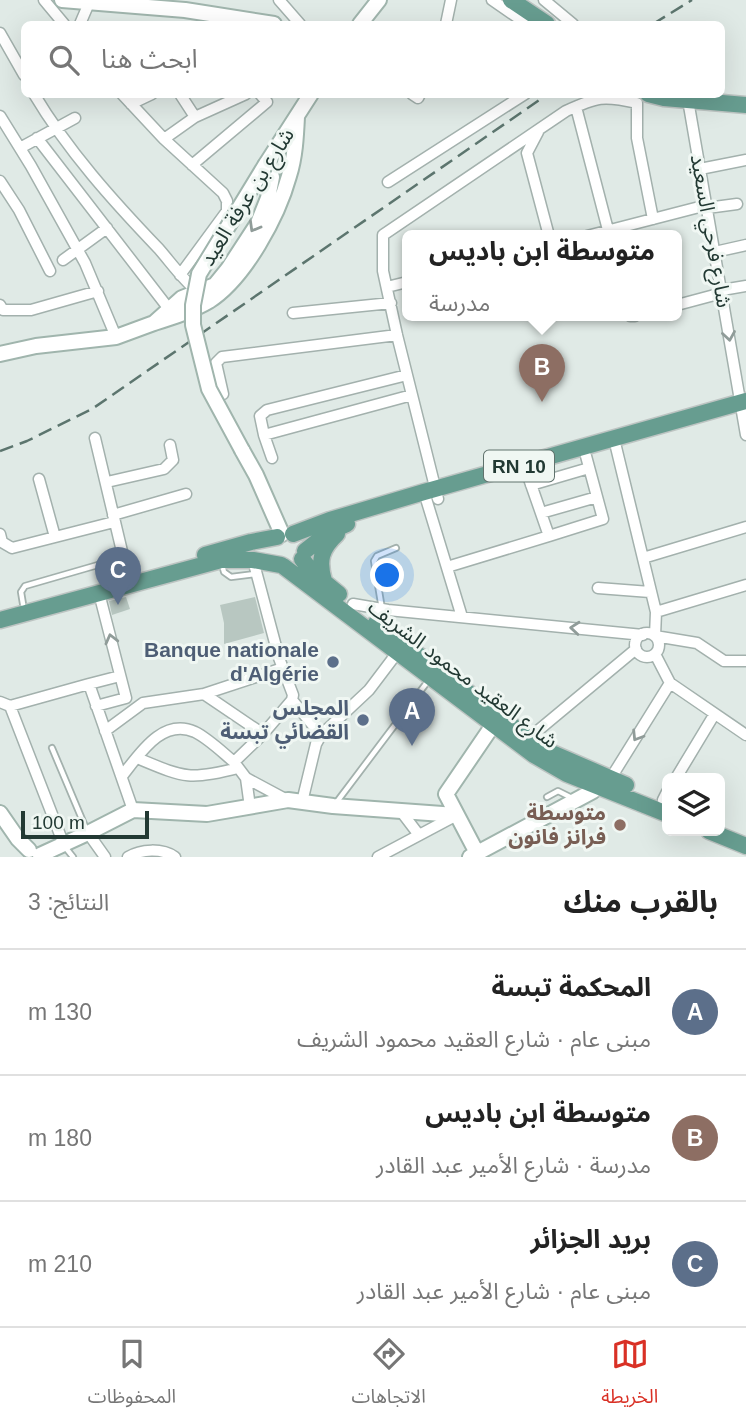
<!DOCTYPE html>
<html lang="ar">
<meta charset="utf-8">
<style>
:root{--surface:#fff;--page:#f6f6f6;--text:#222;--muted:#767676;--line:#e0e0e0;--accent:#d93025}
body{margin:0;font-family:Arial,"Noto Sans Arabic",sans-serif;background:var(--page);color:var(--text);direction:rtl}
.controls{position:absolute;right:21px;bottom:21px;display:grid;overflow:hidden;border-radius:10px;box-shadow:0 7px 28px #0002}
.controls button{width:63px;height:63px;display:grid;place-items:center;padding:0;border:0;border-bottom:2px solid var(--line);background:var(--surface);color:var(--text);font:35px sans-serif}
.scale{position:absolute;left:21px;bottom:18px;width:128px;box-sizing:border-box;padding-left:7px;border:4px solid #223933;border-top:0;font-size:19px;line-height:24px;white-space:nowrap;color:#223933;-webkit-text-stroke:5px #f0f7f3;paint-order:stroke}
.you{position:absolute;left:388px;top:576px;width:24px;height:24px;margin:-18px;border:5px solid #fff;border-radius:50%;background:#1a73e8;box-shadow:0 0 0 10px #1a73e833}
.badge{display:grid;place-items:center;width:46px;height:46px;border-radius:50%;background:var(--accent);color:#fff;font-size:23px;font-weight:700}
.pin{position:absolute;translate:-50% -58px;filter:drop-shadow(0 2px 4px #0008)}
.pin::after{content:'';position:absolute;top:37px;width:24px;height:21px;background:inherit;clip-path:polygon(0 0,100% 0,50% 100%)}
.popup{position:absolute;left:402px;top:230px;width:280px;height:91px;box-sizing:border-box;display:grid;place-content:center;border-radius:10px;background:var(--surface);filter:drop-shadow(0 2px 5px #0005);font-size:23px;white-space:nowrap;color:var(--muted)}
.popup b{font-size:26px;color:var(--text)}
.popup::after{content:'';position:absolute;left:50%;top:100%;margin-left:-14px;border:14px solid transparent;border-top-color:var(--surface)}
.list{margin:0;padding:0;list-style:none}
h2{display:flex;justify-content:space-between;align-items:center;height:91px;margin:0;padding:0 28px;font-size:30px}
h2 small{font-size:23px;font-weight:400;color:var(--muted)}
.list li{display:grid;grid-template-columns:46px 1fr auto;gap:21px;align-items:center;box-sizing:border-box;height:126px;padding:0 28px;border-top:2px solid var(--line)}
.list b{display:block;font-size:26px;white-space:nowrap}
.list p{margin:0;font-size:23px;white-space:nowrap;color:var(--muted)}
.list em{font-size:23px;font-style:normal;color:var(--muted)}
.icon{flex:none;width:38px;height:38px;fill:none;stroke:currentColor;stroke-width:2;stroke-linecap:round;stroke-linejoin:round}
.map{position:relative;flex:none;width:746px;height:857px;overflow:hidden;direction:ltr}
.search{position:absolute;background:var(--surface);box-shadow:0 7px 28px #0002;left:21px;right:21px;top:21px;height:77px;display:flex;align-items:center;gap:18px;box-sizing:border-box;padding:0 24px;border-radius:10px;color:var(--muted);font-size:26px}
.sheet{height:469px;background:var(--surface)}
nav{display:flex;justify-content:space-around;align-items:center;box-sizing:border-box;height:98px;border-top:2px solid var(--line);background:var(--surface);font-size:19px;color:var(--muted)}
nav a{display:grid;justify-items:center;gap:4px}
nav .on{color:var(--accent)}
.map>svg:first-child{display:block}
.building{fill:#b8c7c1}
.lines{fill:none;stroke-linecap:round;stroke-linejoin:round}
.lane-casing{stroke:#a3b1ad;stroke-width:8}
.street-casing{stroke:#a3b1ad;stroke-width:13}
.secondary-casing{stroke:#a0b5ad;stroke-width:18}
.primary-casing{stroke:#bdc4c2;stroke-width:19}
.lane{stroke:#fff;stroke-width:4.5}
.street{stroke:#fff;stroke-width:10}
.secondary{stroke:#fff;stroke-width:14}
.primary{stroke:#679d90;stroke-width:16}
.rail{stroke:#5c756e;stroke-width:2.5;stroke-dasharray:14 7;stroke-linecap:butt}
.secondary-bridge-casing{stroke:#a0b5ad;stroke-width:18;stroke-linecap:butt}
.secondary-bridge{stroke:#fff;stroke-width:14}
.oneway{stroke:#909c99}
.service-dot{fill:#5c6f8a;stroke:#f0f7f3;stroke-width:2.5}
.education-dot{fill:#8d6e63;stroke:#f0f7f3;stroke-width:2.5}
.labels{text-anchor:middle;stroke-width:6;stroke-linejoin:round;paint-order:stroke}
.shield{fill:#f0f7f3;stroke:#60726d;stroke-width:2}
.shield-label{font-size:19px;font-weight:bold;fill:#223933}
.street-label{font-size:21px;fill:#223933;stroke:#f0f7f3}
.service-label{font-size:21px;font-weight:bold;fill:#4e5e75;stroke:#f0f7f3;text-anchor:end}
.education-label{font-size:21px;font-weight:bold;fill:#785e54;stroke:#f0f7f3;text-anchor:end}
</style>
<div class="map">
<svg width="746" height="857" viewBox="0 0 746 857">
<rect width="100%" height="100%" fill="#e0eae6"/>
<path class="building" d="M 126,597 L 130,609 L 112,615 L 109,601 Z
M 255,597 L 264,633 L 224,644 L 224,623 L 220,605 Z"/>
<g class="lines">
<defs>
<path id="lane" d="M 222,565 L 224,572 L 231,577 L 255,574
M 23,604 L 21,592 L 25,586 L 122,558
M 382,609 L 374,561 L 377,556 L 396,548
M 52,748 L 87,831
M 547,797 L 558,791 L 572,798
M 336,803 L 428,681
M 65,847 L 73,857"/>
<path id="street" d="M 44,0 L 64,24
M 279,0 L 300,24
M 492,0 L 527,24
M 544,0 L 573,24
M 80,24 L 89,3
M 446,24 L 451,0
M 0,33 L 24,75
M 34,94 C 68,151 113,201 159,249 C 172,264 183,280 199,293
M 122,94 L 164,139 L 223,193 L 227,201 L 227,211 L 180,275
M 180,94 L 195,117
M 412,94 L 418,98 L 420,94
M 688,100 L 746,435
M 131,104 L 152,94
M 576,107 L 608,230
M 0,116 L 31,166 L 85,263 L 116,337
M 538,132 L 527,153 L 549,236
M 37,138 L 169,309
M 164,139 L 195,117 L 246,94
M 20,148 L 75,118
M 192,165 L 267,102 L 260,94
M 700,169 L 746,160
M 0,181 L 19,210 L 50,271
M 388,182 L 525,94
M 707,208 L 737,204
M 587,236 L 707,205
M 715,252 L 746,245
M 63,260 L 107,228
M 387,287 L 407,282
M 722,290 L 746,286
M 0,305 L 3,310 L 31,310 L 98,291
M 677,305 L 722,293
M 293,313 L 391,303
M 630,316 L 635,316
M 223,394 L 216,363 L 222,357 L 397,335
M 264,435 L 260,416 L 267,410 L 407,375
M 95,438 L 130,585
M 616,447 L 656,612 L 655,636 L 697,643 L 724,661 L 746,661
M 272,458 L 264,435 L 412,395
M 39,479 L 55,537
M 107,482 L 164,469 L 173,460 L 170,445
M 531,485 L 589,468
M 424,492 L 462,617
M 438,499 L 397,335 L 383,271 L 383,235 L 566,111 C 597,97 603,95 637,103 L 637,138 L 653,219
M 541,513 L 597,497
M 113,515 L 186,494
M 0,534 L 2,542 L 12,548 L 114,522
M 549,536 L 603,519 L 586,456
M 643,558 L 746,527
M 253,560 L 279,658 L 293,695 L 292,700 L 263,734 L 234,762 L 246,778 L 287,800
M 447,567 L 549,536 L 527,473
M 598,588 L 650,592
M 353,604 L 388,610 L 643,635
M 656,612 L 746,585
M635 645a12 12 0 1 1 24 0a12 12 0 1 1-24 0Z
M 655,654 L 670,683 L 746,735
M 120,676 L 89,684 L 133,810
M 292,700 L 321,735
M 0,702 L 10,706 L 64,845
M 10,706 L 89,684
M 96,706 L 126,698 L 99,593
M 105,731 L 143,703 L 204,694
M 263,734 L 204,694 L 283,668
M 529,738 L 636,649
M 137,758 C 183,777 188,781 238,768
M 122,776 C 139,755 162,717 195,732 C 209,739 222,752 234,762
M 246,778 L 250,807
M 676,778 L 714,715
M 609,781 L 670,683
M 663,800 L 667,792
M 302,802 L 316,744 L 321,735 L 369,690 L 397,653
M 400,810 L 419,835
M 88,833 L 105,857
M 128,857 C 141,849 162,848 175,857
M 378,857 L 455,816"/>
<path id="secondary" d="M 62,0 L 185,10 L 274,24
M 360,24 L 379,0
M 297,117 C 296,137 295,157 289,176 C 278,216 245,278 209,301 C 192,311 173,317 154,323 L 182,298 L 215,285 L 228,269 L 258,223 L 268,198 L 272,177 L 266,164 L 311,94
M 0,354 L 36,346 L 116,337 L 154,323
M 242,450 L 256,475 L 282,534
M 0,813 L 18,839 L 29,850
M 477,853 L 446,794 L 493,725
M 40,855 L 88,833 L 133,810 L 207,814 L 288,800 L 333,806 L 456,815
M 470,857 L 593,791 L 598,786 L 602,777"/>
<path id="primary" d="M 511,0 L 547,24
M 648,94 L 664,98 L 746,105
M 293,534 L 330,520 L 424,492 L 746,401
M 305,551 L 329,532 L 347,524
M 205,555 L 251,542 L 277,537
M 302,559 L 312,572 L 339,594
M 283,566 L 534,755 L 567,774 L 667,814
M 324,581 C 318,560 321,549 337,534
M 0,620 L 221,560 L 253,560 L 281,565
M 376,623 L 519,731 L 552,753 L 626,785
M 709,831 L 746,846"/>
</defs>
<use href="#lane" class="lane-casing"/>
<use href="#street" class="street-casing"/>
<use href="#secondary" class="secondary-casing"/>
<use href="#primary" class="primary-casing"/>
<use href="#lane" class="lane"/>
<use href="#street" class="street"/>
<use href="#secondary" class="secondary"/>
<use href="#primary" class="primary"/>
<path class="rail" d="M 653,24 L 692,0
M 0,451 L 27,441 L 92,409 L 548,94"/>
<defs>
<path id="secondary-bridge" d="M 242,450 L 209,389 L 193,325 L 193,305 L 199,274 L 266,164"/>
</defs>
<use href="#secondary-bridge" class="secondary-bridge-casing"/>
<use href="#secondary-bridge" class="secondary-bridge"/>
</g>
<defs><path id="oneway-chevron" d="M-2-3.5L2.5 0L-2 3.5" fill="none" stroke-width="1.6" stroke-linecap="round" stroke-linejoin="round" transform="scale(1.75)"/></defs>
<g class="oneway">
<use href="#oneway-chevron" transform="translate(254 227) rotate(120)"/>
<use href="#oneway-chevron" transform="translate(729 336) rotate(81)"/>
<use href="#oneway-chevron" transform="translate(575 628) rotate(-175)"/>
<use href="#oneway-chevron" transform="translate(111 639) rotate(-104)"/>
<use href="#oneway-chevron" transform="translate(637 736) rotate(122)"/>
</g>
<g class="service-dot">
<circle cx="333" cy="662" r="7"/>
<circle cx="363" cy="720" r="7"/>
</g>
<circle class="education-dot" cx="620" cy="825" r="7"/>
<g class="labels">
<rect class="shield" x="484" y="450.5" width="70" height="31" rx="5"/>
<g class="shield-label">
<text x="519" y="473">RN 10</text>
</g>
<g class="street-label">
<text transform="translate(247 197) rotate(-58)" y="7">شارع بن عرفة العيد</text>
<text transform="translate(711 231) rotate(80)" y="7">شارع فرحي السعيد</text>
<text transform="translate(463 674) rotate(37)" y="7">شارع العقيد محمود الشريف</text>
</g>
<g class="service-label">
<text x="319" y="657">Banque nationale<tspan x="319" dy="24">d'Algérie</tspan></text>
<text x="349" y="715">المجلس<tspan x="349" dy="24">القضائي تبسة</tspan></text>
</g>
<g class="education-label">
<text x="606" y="820">متوسطة<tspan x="606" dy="24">فرانز فانون</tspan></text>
</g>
</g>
</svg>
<div class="controls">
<button><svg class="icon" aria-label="layers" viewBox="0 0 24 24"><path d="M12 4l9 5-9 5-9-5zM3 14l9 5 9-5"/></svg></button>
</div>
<div class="scale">100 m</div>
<div class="you"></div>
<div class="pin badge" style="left:412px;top:746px;background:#5c6f8a">A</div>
<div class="pin badge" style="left:542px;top:402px;background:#8d6e63">B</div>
<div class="popup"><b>متوسطة ابن باديس</b>مدرسة</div>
<div class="pin badge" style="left:118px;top:605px;background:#5c6f8a">C</div>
<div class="search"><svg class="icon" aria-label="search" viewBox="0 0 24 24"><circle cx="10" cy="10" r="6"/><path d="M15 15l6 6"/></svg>ابحث هنا</div>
</div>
<section class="sheet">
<h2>بالقرب منك<small>النتائج: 3</small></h2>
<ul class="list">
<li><span class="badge" style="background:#5c6f8a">A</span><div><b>المحكمة تبسة</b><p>مبنى عام · شارع العقيد محمود الشريف</p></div><em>130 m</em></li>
<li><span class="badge" style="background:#8d6e63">B</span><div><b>متوسطة ابن باديس</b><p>مدرسة · شارع الأمير عبد القادر</p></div><em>180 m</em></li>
<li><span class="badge" style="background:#5c6f8a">C</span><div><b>بريد الجزائر</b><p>مبنى عام · شارع الأمير عبد القادر</p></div><em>210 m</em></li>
</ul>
</section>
<nav>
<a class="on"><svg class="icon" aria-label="map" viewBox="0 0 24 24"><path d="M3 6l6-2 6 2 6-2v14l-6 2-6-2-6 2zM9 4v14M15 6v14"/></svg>الخريطة</a>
<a><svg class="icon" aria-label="directions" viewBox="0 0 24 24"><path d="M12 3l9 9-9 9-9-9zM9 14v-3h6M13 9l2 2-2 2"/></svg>الاتجاهات</a>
<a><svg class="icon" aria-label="saved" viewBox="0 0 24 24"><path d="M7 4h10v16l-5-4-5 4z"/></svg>المحفوظات</a>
</nav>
